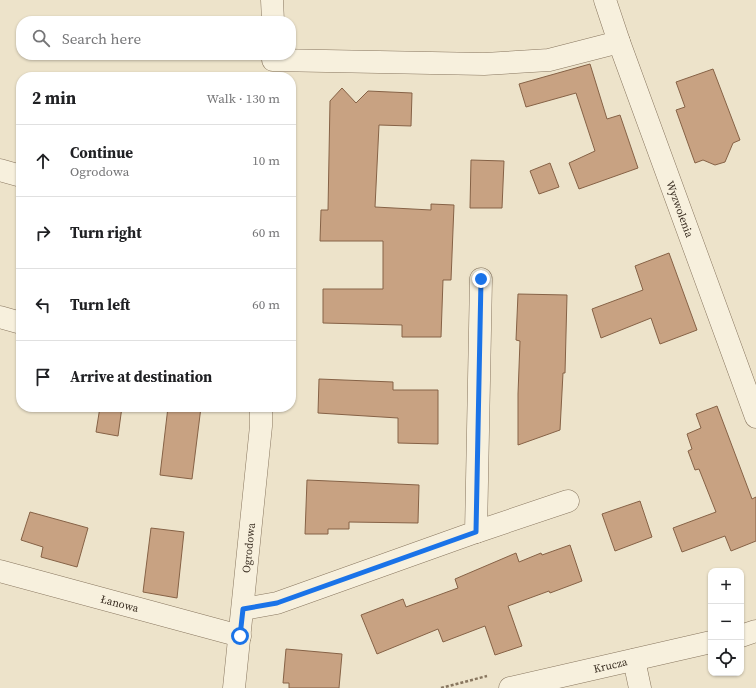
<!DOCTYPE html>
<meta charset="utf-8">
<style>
:root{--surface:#fff;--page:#f2f2f2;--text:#202124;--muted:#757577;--line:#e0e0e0}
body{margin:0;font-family:"Source Serif 4",serif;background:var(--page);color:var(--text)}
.controls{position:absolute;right:12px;bottom:12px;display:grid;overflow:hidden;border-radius:8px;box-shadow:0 1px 3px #0004}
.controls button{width:36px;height:36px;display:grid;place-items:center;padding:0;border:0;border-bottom:1px solid var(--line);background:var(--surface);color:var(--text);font:20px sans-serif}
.stop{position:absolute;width:12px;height:12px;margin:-9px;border:3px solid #1a73e8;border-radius:50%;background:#fff}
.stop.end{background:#1a73e8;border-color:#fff;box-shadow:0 1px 4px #0008}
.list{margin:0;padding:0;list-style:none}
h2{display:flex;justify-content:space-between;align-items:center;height:52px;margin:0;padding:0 16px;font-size:17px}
h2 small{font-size:13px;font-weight:400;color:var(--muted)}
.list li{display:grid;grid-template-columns:26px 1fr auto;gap:12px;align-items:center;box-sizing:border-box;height:72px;padding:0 16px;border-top:1px solid var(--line)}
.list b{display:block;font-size:15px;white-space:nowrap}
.list p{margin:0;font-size:13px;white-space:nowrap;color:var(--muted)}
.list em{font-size:13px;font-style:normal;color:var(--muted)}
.icon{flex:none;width:22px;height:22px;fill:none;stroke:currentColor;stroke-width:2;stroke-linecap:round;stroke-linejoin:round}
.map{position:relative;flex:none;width:756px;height:688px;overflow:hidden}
.search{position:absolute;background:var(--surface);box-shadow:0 1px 3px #0004;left:16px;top:16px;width:280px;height:44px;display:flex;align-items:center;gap:10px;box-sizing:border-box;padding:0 14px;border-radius:16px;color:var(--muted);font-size:15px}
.panel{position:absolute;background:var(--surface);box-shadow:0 1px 3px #0004;left:16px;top:72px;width:280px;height:340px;border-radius:16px}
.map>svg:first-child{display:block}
.building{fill:#c8a282;stroke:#866246}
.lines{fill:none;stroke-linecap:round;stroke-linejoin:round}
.minor-casing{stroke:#88765f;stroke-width:23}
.path{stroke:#88765f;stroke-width:2.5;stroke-dasharray:3 2;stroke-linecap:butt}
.minor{stroke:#f7f0dd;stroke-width:22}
.route{stroke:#1a73e8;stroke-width:5}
.labels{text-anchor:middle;stroke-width:3;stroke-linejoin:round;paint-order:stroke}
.street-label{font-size:11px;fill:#3a2e22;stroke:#f4edd9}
</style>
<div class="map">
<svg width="756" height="688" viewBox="0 0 756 688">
<rect width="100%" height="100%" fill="#ede3ca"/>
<path class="building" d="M 590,64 L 607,119 L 620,115 L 638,168 L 579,189 L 569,163 L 595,151 L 576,93 L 526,107 L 519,84 Z
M 713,69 L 740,140 L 733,143 L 725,162 L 715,165 L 703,160 L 695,163 L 676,110 L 685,107 L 676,82 Z
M 342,88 L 356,103 L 368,91 L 412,93 L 411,126 L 379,125 L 375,207 L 431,210 L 431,204 L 454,205 L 451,280 L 443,280 L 441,337 L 402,337 L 402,325 L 323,323 L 323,289 L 383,289 L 383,241 L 320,241 L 321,210 L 328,210 L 330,101 Z
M 471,160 L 504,161 L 502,208 L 470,208 Z
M 550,163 L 559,187 L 539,194 L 530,171 Z
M 669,253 L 697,330 L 660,344 L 651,318 L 601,338 L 592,309 L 643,290 L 635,266 Z
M 518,294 L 567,295 L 565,373 L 563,373 L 560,430 L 518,445 L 518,394 L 520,341 L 516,340 Z
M 319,379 L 393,382 L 393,390 L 438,390 L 438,444 L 398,443 L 398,418 L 318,413 Z
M 717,406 L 752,499 L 756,497 L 756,541 L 731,551 L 725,536 L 682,552 L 673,528 L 716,512 L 699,469 L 695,470 L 688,451 L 692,449 L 687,434 L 701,428 L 696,414 Z
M 100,407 L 122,407 L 118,436 L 96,432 Z
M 168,407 L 201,407 L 192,479 L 160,475 Z
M 307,480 L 419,485 L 418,523 L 349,522 L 349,529 L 328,529 L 328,534 L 305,534 Z
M 640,501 L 652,537 L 615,551 L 602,514 Z
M 30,512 L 88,528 L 77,567 L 41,557 L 43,547 L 21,540 Z
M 151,528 L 184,532 L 177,598 L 143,592 Z
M 570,545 L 582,581 L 550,593 L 549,591 L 508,606 L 522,646 L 495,655 L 485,626 L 443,642 L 438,629 L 377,654 L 361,615 L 403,599 L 406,607 L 458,588 L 455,579 L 516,553 L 519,562 L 541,553 L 542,555 Z
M 286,649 L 342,654 L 339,688 L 289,688 L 289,683 L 283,683 Z"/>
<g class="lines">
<defs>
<g id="minor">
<path d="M 272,0 L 273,21"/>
<path id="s1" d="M 605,0 L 619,42 L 756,417"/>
<path d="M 273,60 L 484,64 L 549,60 L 619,42"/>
<path d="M 0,170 L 21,176"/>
<path d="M 0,317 L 21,323"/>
<path d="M 476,532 L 568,501"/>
<path id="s2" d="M 0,571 L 240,636"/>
<path d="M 243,609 L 277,603 L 476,532 L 481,279"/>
<path d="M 741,636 L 756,631"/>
<path d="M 634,660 L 640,688"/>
<path id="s3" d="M 234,688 L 261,426 L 261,407"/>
<path id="s4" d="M 510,688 L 711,642"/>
</g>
</defs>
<use href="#minor" class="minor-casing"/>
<path class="path" d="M 441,688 L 487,676"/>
<use href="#minor" class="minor"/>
</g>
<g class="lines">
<path class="route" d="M 240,636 L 243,609 L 277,603 L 476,532 L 481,279"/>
</g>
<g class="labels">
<g class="street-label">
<text dy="4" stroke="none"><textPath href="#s1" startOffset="222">Wyzwolenia</textPath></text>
<text dy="4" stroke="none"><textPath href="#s3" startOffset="141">Ogrodowa</textPath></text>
<text dy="4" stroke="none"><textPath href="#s2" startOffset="124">Łanowa</textPath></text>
<text dy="4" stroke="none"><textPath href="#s4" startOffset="103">Krucza</textPath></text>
</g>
</g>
</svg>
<div class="controls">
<button>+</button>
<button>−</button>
<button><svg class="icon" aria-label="locate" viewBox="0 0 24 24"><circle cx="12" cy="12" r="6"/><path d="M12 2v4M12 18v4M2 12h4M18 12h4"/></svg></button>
</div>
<div class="stop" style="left:240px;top:636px"></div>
<div class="stop end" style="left:481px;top:279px"></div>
<div class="search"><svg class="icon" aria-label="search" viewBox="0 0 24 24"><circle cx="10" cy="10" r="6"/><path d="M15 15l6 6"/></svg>Search here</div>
<section class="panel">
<h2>2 min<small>Walk · 130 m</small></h2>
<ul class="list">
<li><svg class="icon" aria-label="ahead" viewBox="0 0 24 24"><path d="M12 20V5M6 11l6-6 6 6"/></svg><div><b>Continue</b><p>Ogrodowa</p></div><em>10 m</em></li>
<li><svg class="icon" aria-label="right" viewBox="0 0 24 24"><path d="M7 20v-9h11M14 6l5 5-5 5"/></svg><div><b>Turn right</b></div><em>60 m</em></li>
<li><svg class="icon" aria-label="left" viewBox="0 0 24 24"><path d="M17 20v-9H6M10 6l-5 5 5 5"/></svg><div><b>Turn left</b></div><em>60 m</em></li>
<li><svg class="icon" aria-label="arrive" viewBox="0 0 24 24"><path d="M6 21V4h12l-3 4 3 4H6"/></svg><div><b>Arrive at destination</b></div></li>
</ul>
</section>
</div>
